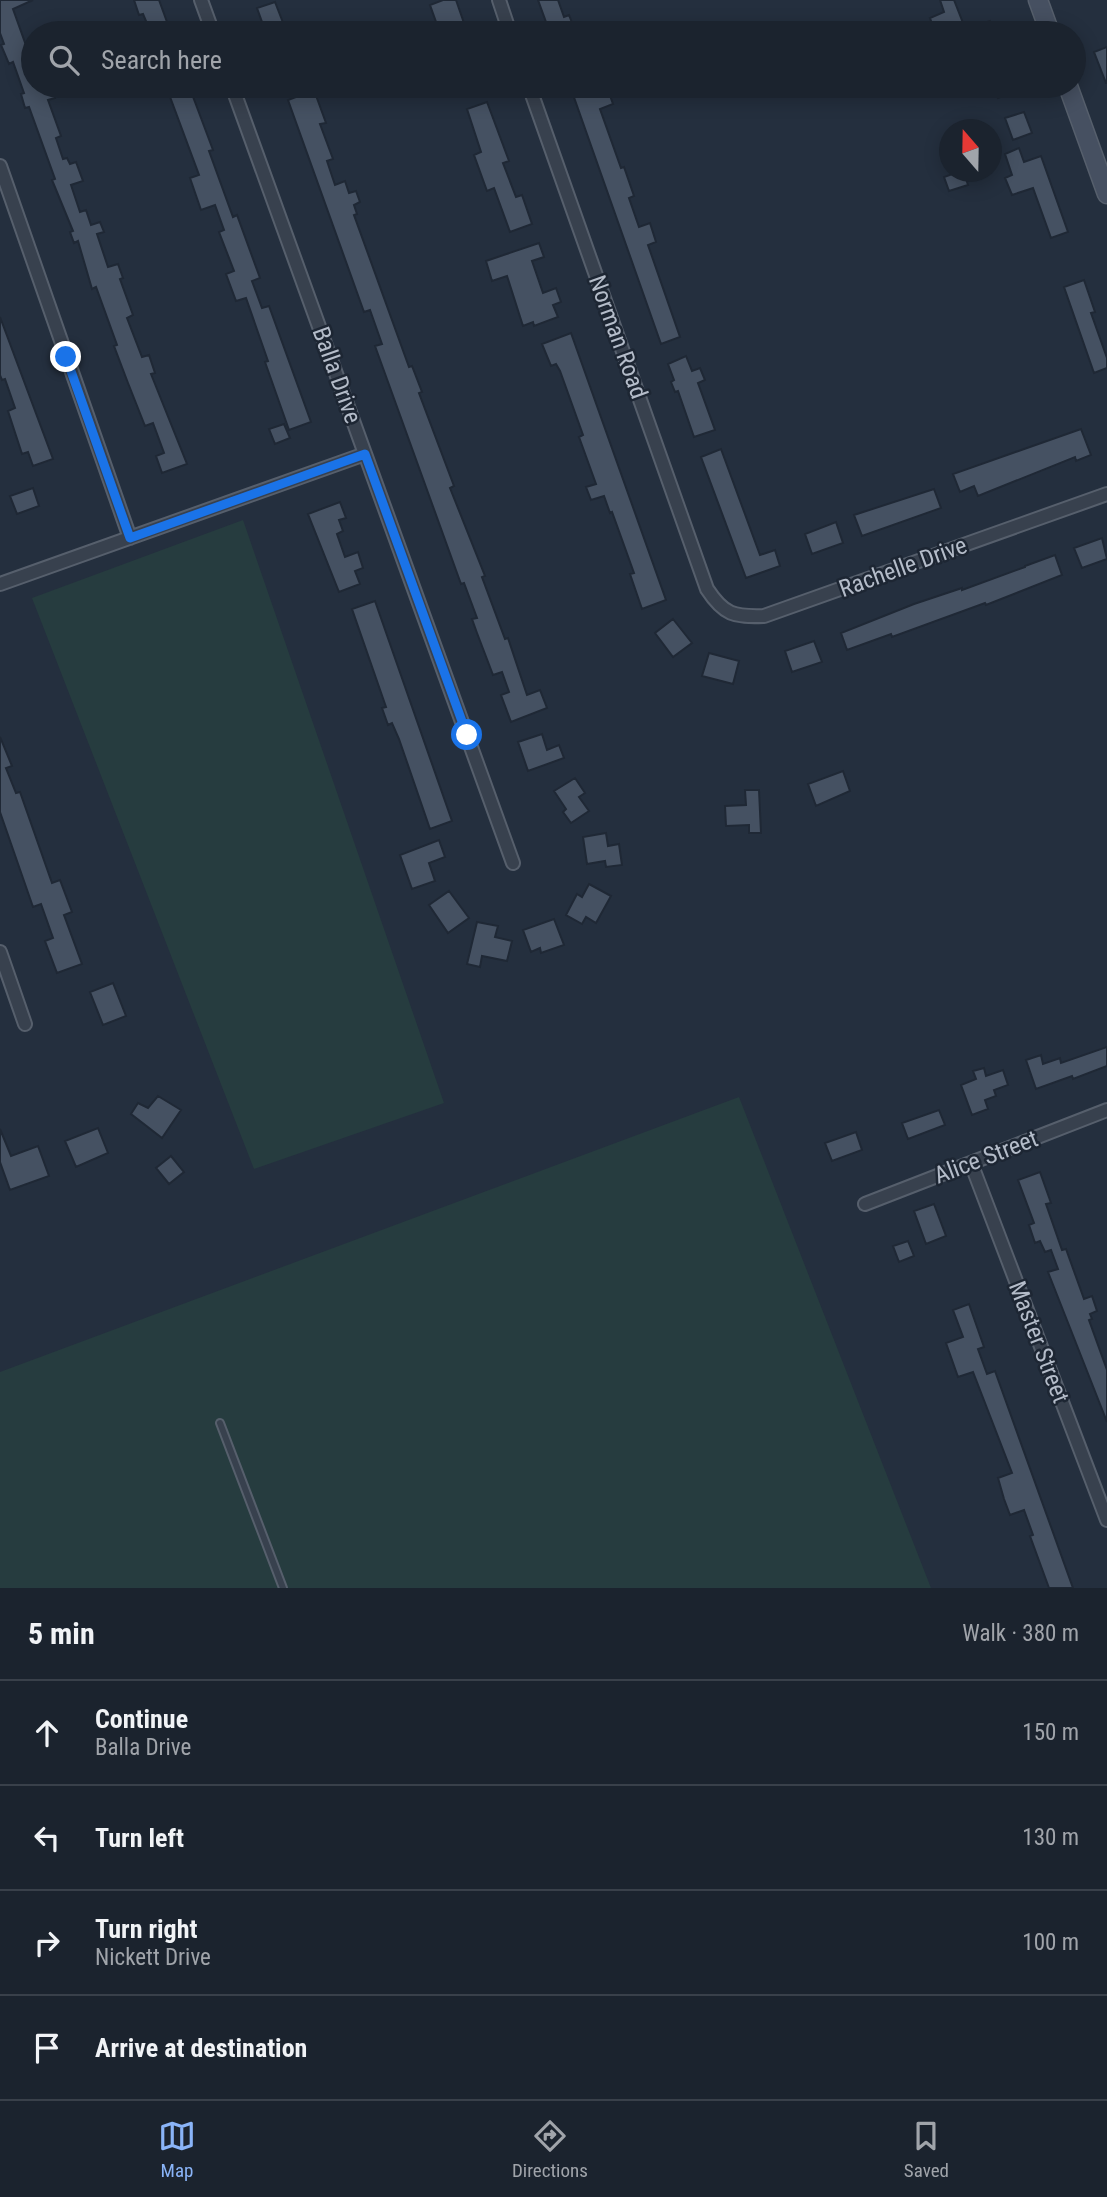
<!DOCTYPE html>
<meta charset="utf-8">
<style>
:root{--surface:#1b232e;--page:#242b36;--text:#f1f3f6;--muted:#a0a4aa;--line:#39404a;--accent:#8ab4f8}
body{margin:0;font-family:"Roboto Condensed",sans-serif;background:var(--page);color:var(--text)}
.compass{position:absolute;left:939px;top:119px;width:63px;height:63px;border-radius:50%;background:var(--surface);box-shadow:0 4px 18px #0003;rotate:340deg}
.stop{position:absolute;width:21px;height:21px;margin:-16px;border:5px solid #1a73e8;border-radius:50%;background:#fff}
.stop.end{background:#1a73e8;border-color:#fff;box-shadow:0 2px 7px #0008}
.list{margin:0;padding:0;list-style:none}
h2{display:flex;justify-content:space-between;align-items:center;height:91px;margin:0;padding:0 28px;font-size:30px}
h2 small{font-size:23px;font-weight:400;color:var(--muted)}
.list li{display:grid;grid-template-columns:46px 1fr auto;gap:21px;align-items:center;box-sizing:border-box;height:105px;padding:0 28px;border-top:2px solid var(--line)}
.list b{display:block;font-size:26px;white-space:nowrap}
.list p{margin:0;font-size:23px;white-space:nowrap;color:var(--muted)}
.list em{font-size:23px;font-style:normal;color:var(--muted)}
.icon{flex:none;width:38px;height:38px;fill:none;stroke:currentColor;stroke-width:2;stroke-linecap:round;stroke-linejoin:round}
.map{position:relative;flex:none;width:1107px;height:1588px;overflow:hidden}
.search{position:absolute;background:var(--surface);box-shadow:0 4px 18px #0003;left:21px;right:21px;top:21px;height:77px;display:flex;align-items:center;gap:18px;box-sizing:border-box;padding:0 24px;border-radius:38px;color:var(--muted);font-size:26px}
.sheet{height:511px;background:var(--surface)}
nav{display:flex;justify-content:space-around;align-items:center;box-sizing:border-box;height:98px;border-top:2px solid var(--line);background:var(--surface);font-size:19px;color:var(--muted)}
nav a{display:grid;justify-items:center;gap:4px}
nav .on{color:var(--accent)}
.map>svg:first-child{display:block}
.green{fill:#263c3f}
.building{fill:#455162;stroke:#1f2835;stroke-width:2}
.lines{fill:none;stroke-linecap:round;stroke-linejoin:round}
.lane-casing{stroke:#565f6c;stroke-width:10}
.street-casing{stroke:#565f6c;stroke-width:16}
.secondary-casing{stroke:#565f6c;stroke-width:21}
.lane{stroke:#38414e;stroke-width:6}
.street{stroke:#38414e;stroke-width:12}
.secondary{stroke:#465061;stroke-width:18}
.route{stroke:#1a73e8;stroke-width:9}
.labels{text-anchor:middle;stroke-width:5;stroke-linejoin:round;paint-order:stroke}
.street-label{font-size:24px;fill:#b4bcc9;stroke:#1d2633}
</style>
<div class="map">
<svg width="1107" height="1588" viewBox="0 0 1107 1588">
<rect width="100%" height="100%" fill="#242f3e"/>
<path class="green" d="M 243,520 L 444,1103 L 254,1169 L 32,598 Z
M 739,1097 L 931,1588 L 0,1588 L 0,1372 Z"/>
<path class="building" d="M 0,0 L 33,0 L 13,9 L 33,65 L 33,86 L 51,86 L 55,98 L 48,100 L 61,136 L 56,138 L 63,159 L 67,158 L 70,164 L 76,162 L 83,181 L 71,185 L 80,212 L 86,210 L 91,225 L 100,222 L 104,232 L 97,234 L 108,267 L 118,264 L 123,278 L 120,279 L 133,315 L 127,318 L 142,357 L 149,355 L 155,373 L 151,374 L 187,464 L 162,473 L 156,456 L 164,453 L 153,423 L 145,426 L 128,383 L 114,346 L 117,345 L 96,287 L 92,289 L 78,241 L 74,243 L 70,232 L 73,231 L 52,180 L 55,179 L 29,107 L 25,108 L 21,94 L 24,93 L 13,62 L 9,64 L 1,45 L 4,44 L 0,33 Z
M 134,0 L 159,0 L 171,33 L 151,33 L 143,14 L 139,15 Z
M 443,0 L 456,0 L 465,26 L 440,33 L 430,5 Z
M 538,0 L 558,0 L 564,17 L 569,15 L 576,33 L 550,33 Z
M 940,0 L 954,0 L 963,23 L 935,33 L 930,18 L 944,12 Z
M 275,2 L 287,33 L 266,33 L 257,8 Z
M 990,21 L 994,33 L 960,33 L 959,31 Z
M 1107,47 L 1107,83 L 1106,83 L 1094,52 Z
M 166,86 L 189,86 L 213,150 L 209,151 L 233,217 L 237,215 L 260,278 L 252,281 L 262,308 L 269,306 L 311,422 L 289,430 L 265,362 L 268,361 L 246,298 L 236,301 L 226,274 L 234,271 L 219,232 L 224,230 L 215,205 L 201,210 L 190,178 L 199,175 Z
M 570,86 L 591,86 L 594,92 L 607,87 L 613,104 L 600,109 L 621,168 L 624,167 L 634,196 L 629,198 L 639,227 L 650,223 L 656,242 L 648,245 L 680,337 L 661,344 Z
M 993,86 L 1028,86 L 1028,87 L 998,98 Z
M 314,90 L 326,123 L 320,124 L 333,159 L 327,161 L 335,185 L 345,181 L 349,193 L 356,191 L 360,202 L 354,205 L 357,214 L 354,215 L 409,367 L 412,366 L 422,392 L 419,393 L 454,486 L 450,488 L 485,576 L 482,577 L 505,639 L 508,638 L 527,695 L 540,690 L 547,708 L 511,722 L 501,695 L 509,692 L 502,672 L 493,675 L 477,633 L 472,619 L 477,618 L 464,583 L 461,584 L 375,346 L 382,344 L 370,310 L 364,312 L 288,100 Z
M 487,102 L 509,161 L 503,163 L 516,197 L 522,195 L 532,224 L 510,232 L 494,188 L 487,191 L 474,155 L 481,152 L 467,109 Z
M 1024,112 L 1032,133 L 1013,140 L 1005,118 Z
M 1019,148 L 1024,162 L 1041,156 L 1068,232 L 1051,238 L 1033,188 L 1012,195 L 1005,178 L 1012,175 L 1005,154 Z
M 958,172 L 964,172 L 968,185 L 949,191 L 944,177 Z
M 539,243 L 544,257 L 532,261 L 543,293 L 556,288 L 561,302 L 553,305 L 558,317 L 534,326 L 533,322 L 523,326 L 507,276 L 492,281 L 486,261 Z
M 1084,280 L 1095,312 L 1091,313 L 1107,358 L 1107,368 L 1094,373 L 1064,287 Z
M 0,317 L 53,459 L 33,466 L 28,452 L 22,454 L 8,411 L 15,408 L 5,379 L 2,380 L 0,375 Z
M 571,333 L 666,600 L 642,609 L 630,574 L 634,573 L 612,512 L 610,513 L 604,496 L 591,500 L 586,487 L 596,484 L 579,437 L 583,435 L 560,371 L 556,364 L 551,366 L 542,344 Z
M 686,356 L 692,371 L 700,368 L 705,380 L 698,383 L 715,430 L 694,437 L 678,391 L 675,392 L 671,382 L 674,380 L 668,364 Z
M 284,424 L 290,438 L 275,444 L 269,429 Z
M 1081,429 L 1091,455 L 1076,461 L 1075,457 L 978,496 L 974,486 L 960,492 L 953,474 Z
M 721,449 L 760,555 L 775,550 L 780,566 L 746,578 L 701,457 Z
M 33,488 L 39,506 L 17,514 L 10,496 Z
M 934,489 L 941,508 L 862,536 L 854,515 Z
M 340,502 L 346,518 L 339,520 L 343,531 L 337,534 L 345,557 L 358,552 L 363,568 L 355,571 L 360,584 L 339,592 L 308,514 Z
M 836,522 L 843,543 L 812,554 L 805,534 Z
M 1102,538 L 1107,559 L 1082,568 L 1074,548 Z
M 1055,555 L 1062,575 L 986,605 L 985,603 L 892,637 L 891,634 L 847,650 L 841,633 L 914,604 L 962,588 L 962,590 L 1025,567 L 1025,566 Z
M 375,601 L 452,821 L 430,829 L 399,739 L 392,723 L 388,725 L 382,708 L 386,707 L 352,609 Z
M 673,619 L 692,643 L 673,657 L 655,633 Z
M 814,641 L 822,662 L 792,672 L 785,651 Z
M 709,653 L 739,661 L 733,684 L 702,676 Z
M 542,734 L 547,750 L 559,745 L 564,758 L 528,771 L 518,742 Z
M 0,737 L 12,766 L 6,768 L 16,793 L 20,792 L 52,883 L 60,880 L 72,912 L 64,915 L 82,964 L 57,973 L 45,941 L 53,938 L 41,904 L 33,907 L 0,812 Z
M 843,771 L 850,791 L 816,806 L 808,784 Z
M 575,778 L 585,793 L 579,797 L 589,811 L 571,823 L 563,812 L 566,809 L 554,791 Z
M 745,790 L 759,790 L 761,833 L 749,833 L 749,825 L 726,826 L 725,806 L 746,805 Z
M 606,833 L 608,846 L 619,844 L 622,865 L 606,867 L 605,861 L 587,864 L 583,837 Z
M 439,840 L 445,857 L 429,863 L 435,881 L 412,889 L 400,855 Z
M 589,884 L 611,896 L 596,923 L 586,917 L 582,924 L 566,915 L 577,894 L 582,897 Z
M 449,891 L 469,918 L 448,933 L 429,905 Z
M 554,919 L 564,945 L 541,953 L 540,948 L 531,952 L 523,930 Z
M 477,922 L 498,926 L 495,937 L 512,941 L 507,961 L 482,956 L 480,967 L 467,964 Z
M 113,983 L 126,1016 L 103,1025 L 90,992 Z
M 1107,1047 L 1107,1066 L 1073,1079 L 1072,1076 L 1036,1089 L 1026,1060 L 1041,1055 L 1043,1064 L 1060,1058 L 1061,1063 Z
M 984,1068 L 986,1076 L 1003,1070 L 1008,1085 L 994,1090 L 996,1096 L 985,1100 L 988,1109 L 972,1115 L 961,1085 L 976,1079 L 973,1071 Z
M 158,1096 L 181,1110 L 162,1138 L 131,1114 L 138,1103 L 148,1108 Z
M 939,1110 L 945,1125 L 908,1139 L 902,1123 Z
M 98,1128 L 108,1153 L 76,1167 L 65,1141 Z
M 0,1129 L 11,1156 L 38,1146 L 49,1176 L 10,1190 L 0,1162 Z
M 856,1132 L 862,1150 L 832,1161 L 825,1143 Z
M 171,1156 L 184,1172 L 169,1184 L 156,1168 Z
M 1040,1172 L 1051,1203 L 1046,1204 L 1062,1250 L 1066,1249 L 1084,1299 L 1092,1296 L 1097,1311 L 1090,1314 L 1092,1319 L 1089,1320 L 1107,1370 L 1107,1422 L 1048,1272 L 1058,1269 L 1051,1250 L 1045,1252 L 1040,1241 L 1035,1243 L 1029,1225 L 1034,1223 L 1018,1180 Z
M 934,1204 L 946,1236 L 926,1244 L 914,1211 Z
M 908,1241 L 914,1256 L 899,1262 L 893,1246 Z
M 969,1304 L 984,1347 L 978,1349 L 987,1374 L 995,1371 L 1073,1588 L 1049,1588 L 1030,1536 L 1033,1535 L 1024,1510 L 1010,1515 L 1004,1499 L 998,1478 L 1012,1473 L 973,1372 L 958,1377 L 946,1343 L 963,1337 L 953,1310 Z"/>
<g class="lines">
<defs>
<path id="lane" d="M 220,1423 L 283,1588"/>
<path id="street" d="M 201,0 L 213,33
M 499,0 L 510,33
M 232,86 L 513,863
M 529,86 L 707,589 C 724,615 734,617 764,616 L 1107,494
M 0,166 L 130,538
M 0,584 L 365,454
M 0,952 L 25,1024
M 971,1163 L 1107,1520
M 865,1204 L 1107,1110"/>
<path id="secondary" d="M 1038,0 L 1050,33
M 1068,86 L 1107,194"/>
</defs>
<use href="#lane" class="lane-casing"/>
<use href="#street" class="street-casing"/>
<use href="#secondary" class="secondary-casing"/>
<use href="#lane" class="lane"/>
<use href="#street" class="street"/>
<use href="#secondary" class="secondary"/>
</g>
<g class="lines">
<path class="route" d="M 66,357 L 130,538 L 365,454 L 467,735"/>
</g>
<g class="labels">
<g class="street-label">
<text transform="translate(618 337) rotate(70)" y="8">Norman Road</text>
<text transform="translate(337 375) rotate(70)" y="8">Balla Drive</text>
<text transform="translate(903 567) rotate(-20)" y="8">Rachelle Drive</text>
<text transform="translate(986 1157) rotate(-21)" y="8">Alice Street</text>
<text transform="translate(1039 1342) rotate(69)" y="8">Master Street</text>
</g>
</g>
</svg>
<svg class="compass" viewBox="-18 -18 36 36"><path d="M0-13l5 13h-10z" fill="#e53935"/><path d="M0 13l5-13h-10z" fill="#a0a4aa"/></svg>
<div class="stop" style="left:467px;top:735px"></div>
<div class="stop end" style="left:66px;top:357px"></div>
<div class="search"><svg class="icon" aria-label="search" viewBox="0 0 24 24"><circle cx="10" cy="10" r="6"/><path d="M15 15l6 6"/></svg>Search here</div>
</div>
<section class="sheet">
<h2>5 min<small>Walk · 380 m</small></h2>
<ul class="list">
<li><svg class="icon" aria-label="ahead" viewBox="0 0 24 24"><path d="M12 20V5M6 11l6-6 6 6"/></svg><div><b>Continue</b><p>Balla Drive</p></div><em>150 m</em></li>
<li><svg class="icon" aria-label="left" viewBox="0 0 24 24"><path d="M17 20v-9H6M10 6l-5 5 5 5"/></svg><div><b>Turn left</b></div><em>130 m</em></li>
<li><svg class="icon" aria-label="right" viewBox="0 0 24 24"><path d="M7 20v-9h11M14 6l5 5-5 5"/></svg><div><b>Turn right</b><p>Nickett Drive</p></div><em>100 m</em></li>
<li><svg class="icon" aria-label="arrive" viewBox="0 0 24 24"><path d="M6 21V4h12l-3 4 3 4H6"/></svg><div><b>Arrive at destination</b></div></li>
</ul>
</section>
<nav>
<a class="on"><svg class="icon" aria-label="map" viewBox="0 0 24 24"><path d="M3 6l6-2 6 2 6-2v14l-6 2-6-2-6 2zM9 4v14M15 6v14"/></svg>Map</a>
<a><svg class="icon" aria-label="directions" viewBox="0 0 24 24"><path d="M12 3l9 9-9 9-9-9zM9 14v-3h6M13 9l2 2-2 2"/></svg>Directions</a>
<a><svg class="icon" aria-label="saved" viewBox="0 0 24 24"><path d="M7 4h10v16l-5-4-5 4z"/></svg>Saved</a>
</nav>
